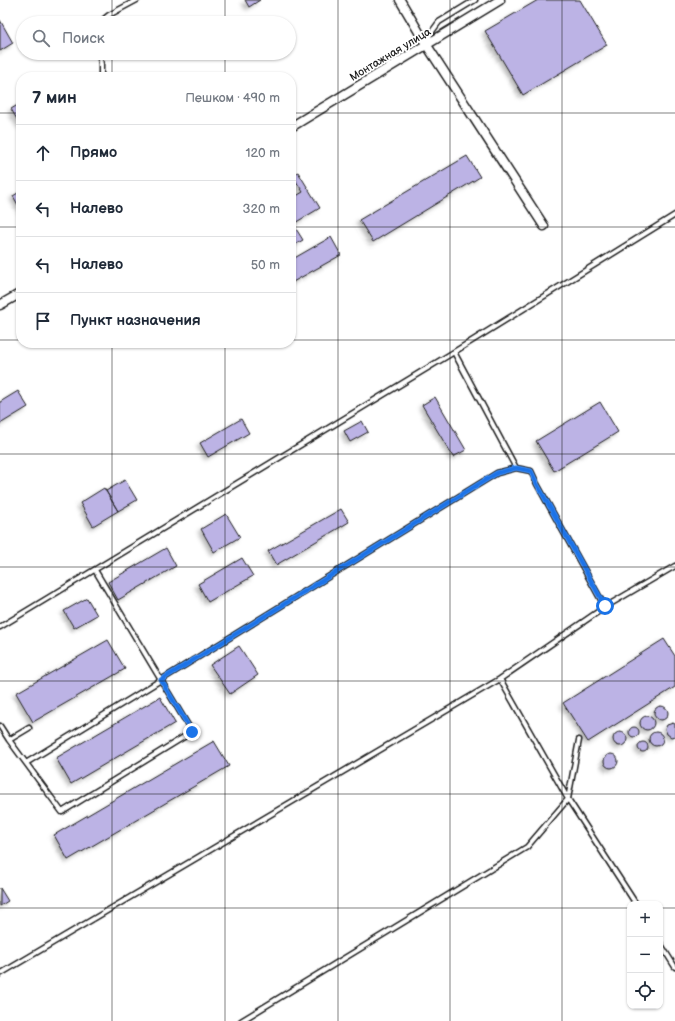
<!DOCTYPE html>
<html lang="ru">
<meta charset="utf-8">
<style>
:root{--surface:#fff;--page:#f2f2f3;--text:#1f2937;--muted:#747a83;--line:#e0e1e3}
body{margin:0;font-family:"Balsamiq Sans",sans-serif;background:var(--page);color:var(--text)}
.controls{position:absolute;right:12px;bottom:12px;display:grid;overflow:hidden;border-radius:8px;box-shadow:0 1px 3px #0004}
.controls button{width:36px;height:36px;display:grid;place-items:center;padding:0;border:0;border-bottom:1px solid var(--line);background:var(--surface);color:var(--text);font:20px sans-serif}
.stop{position:absolute;width:12px;height:12px;margin:-9px;border:3px solid #1a73e8;border-radius:50%;background:#fff}
.stop.end{background:#1a73e8;border-color:#fff;box-shadow:0 1px 4px #0008}
.list{margin:0;padding:0;list-style:none}
h2{display:flex;justify-content:space-between;align-items:center;height:52px;margin:0;padding:0 16px;font-size:17px}
h2 small{font-size:13px;font-weight:400;color:var(--muted)}
.list li{display:grid;grid-template-columns:26px 1fr auto;gap:12px;align-items:center;box-sizing:border-box;height:56px;padding:0 16px;border-top:1px solid var(--line)}
.list b{display:block;font-size:15px;white-space:nowrap}
.list em{font-size:13px;font-style:normal;color:var(--muted)}
.icon{flex:none;width:22px;height:22px;fill:none;stroke:currentColor;stroke-width:2;stroke-linecap:round;stroke-linejoin:round}
.map{position:relative;flex:none;width:675px;height:1021px;overflow:hidden}
.search{position:absolute;background:var(--surface);box-shadow:0 1px 3px #0004;left:16px;top:16px;width:280px;height:44px;display:flex;align-items:center;gap:10px;box-sizing:border-box;padding:0 14px;border-radius:22px;color:var(--muted);font-size:15px}
.panel{position:absolute;background:var(--surface);box-shadow:0 1px 3px #0004;left:16px;top:72px;width:280px;height:276px;border-radius:16px}
.map>svg:first-child{display:block}
.building{fill:#bcb3e5;stroke:#1c1c1c;filter:url(#shadow)}
.lines{fill:none;stroke-linecap:round;stroke-linejoin:round}
.lane-casing{stroke:#1c1c1c;stroke-width:7}
.street-casing{stroke:#1c1c1c;stroke-width:11}
.lane{stroke:#fff;stroke-width:4}
.street{stroke:#fff;stroke-width:8}
.route{stroke:#1a73e8;stroke-width:5}
.grid{fill:none;stroke:#1c1c1c;stroke-width:1;stroke-opacity:0.55}
.labels{text-anchor:middle;stroke-width:3.5;stroke-linejoin:round;paint-order:stroke}
.street-label{font-size:11px;fill:#1c1c1c;stroke:#fff}
</style>
<div class="map">
<svg width="675" height="1021" viewBox="0 0 675 1021">
<defs>
<filter id="shadow"><feDropShadow dx="-3" dy="3" stdDeviation="2" flood-color="#0004"/></filter>
</defs>
<rect width="100%" height="100%" fill="#fff"/>
<filter id="ink" filterUnits="userSpaceOnUse"><feTurbulence type="fractalNoise" baseFrequency=".025" numOctaves="2"/><feDisplacementMap in="SourceGraphic" scale="8" xChannelSelector="R" yChannelSelector="G"/><feConvolveMatrix kernelMatrix="1 2 1 2 8 2 1 2 1" color-interpolation-filters="sRGB"/></filter>
<g filter="url(#ink)">
<path class="building" d="M 245,0 L 260,0 L 249,7 Z
M 538,0 L 580,0 L 607,45 L 523,95 L 485,31 Z
M 0,20 L 13,43 L 0,51 Z
M 21,103 L 21,126 L 11,109 Z
M 467,156 L 480,177 L 373,242 L 359,220 Z
M 298,172 L 320,208 L 293,224 L 303,240 L 291,247 L 291,199 L 303,192 L 292,175 Z
M 21,191 L 21,210 L 13,196 Z
M 331,237 L 341,255 L 291,283 L 291,260 Z
M 18,391 L 28,407 L 0,424 L 0,402 Z
M 435,397 L 466,450 L 453,457 L 422,405 Z
M 600,402 L 618,432 L 554,471 L 536,441 Z
M 241,419 L 249,433 L 208,457 L 200,443 Z
M 362,421 L 368,432 L 350,442 L 344,431 Z
M 125,480 L 137,500 L 118,511 L 106,491 Z
M 104,488 L 118,511 L 93,526 L 80,503 Z
M 341,509 L 349,522 L 276,565 L 268,551 Z
M 226,514 L 240,537 L 214,552 L 201,529 Z
M 166,548 L 176,566 L 118,600 L 108,582 Z
M 242,558 L 253,576 L 208,602 L 198,584 Z
M 87,598 L 97,615 L 74,628 L 64,611 Z
M 664,639 L 675,656 L 675,687 L 588,742 L 563,703 Z
M 108,640 L 125,669 L 33,722 L 16,693 Z
M 239,646 L 258,675 L 230,694 L 210,665 Z
M 160,697 L 175,723 L 71,784 L 56,758 Z
M654 713a7 7 0 1 1 14 0a7 7 0 1 1-14 0Z
M640 723a7 7 0 1 1 14 0a7 7 0 1 1-14 0Z
M 673,723 L 675,724 L 675,736 L 671,737 L 667,734 L 665,729 L 667,725 Z
M629 732a5 5 0 1 1 10 0a5 5 0 1 1-10 0Z
M613 739a7 7 0 1 1 14 0a7 7 0 1 1-14 0Z
M649 739a7 7 0 1 1 14 0a7 7 0 1 1-14 0Z
M 214,741 L 229,766 L 68,860 L 54,835 Z
M638 747a5 5 0 1 1 10 0a5 5 0 1 1-10 0Z
M604 761a7 7 0 1 1 14 0a7 7 0 1 1-14 0Z
M 0,888 L 8,901 L 0,906 Z"/>
<g class="lines">
<defs>
<path id="lane" d="M 99,23 L 109,15 L 137,0
M 426,44 L 431,33 L 439,22 L 475,0
M 99,53 L 101,64 L 101,77
M 454,352 L 516,468
M 0,627 L 454,352 L 675,215
M 500,679 L 568,799 L 636,904
M 0,726 L 9,740 L 29,728
M 9,740 L 62,812 L 192,732 L 95,570
M 26,763 L 497,473 L 516,468 L 531,471 L 537,484 L 605,607
M 660,943 L 675,967
M 0,974 L 500,679 L 605,607 L 675,566
M 241,1021 L 527,847 L 568,799 L 579,740"/>
<path id="street" d="M 400,0 L 426,44 L 544,226
M 291,127 L 500,0
M 0,305 L 21,293"/>
</defs>
<use href="#lane" class="lane-casing"/>
<use href="#street" class="street-casing"/>
<use href="#lane" class="lane"/>
<use href="#street" class="street"/>
</g>
</g>
<g class="lines" filter="url(#ink)">
<path class="route" d="M 192,732 L 161,680 L 497,473 L 516,468 L 531,471 L 537,484 L 605,606"/>
</g>
<path class="grid" d="M 112,0 L 112,23M 225,0 L 225,23M 338,0 L 338,1021M 450,0 L 450,1021M 562,0 L 562,1021M 112,53 L 112,77M 225,53 L 225,77M 0,113 L 21,113M 291,113 L 675,113M 0,227 L 21,227M 291,227 L 675,227M 0,340 L 21,340M 291,340 L 675,340M 112,343 L 112,1021M 225,343 L 225,1021M 0,454 L 675,454M 0,567 L 675,567M 0,681 L 675,681M 0,794 L 675,794M 0,908 L 630,908M 660,908 L 675,908"/>
<g class="labels">
<g class="street-label">
<text transform="translate(390 54) rotate(-31)" y="4">Монтажная улица</text>
</g>
</g>
</svg>
<div class="controls">
<button>+</button>
<button>−</button>
<button><svg class="icon" aria-label="locate" viewBox="0 0 24 24"><circle cx="12" cy="12" r="6"/><path d="M12 2v4M12 18v4M2 12h4M18 12h4"/></svg></button>
</div>
<div class="stop" style="left:605px;top:606px"></div>
<div class="stop end" style="left:192px;top:732px"></div>
<div class="search"><svg class="icon" aria-label="search" viewBox="0 0 24 24"><circle cx="10" cy="10" r="6"/><path d="M15 15l6 6"/></svg>Поиск</div>
<section class="panel">
<h2>7 мин<small>Пешком · 490 m</small></h2>
<ul class="list">
<li><svg class="icon" aria-label="ahead" viewBox="0 0 24 24"><path d="M12 20V5M6 11l6-6 6 6"/></svg><div><b>Прямо</b></div><em>120 m</em></li>
<li><svg class="icon" aria-label="left" viewBox="0 0 24 24"><path d="M17 20v-9H6M10 6l-5 5 5 5"/></svg><div><b>Налево</b></div><em>320 m</em></li>
<li><svg class="icon" aria-label="left" viewBox="0 0 24 24"><path d="M17 20v-9H6M10 6l-5 5 5 5"/></svg><div><b>Налево</b></div><em>50 m</em></li>
<li><svg class="icon" aria-label="arrive" viewBox="0 0 24 24"><path d="M6 21V4h12l-3 4 3 4H6"/></svg><div><b>Пункт назначения</b></div></li>
</ul>
</section>
</div>
